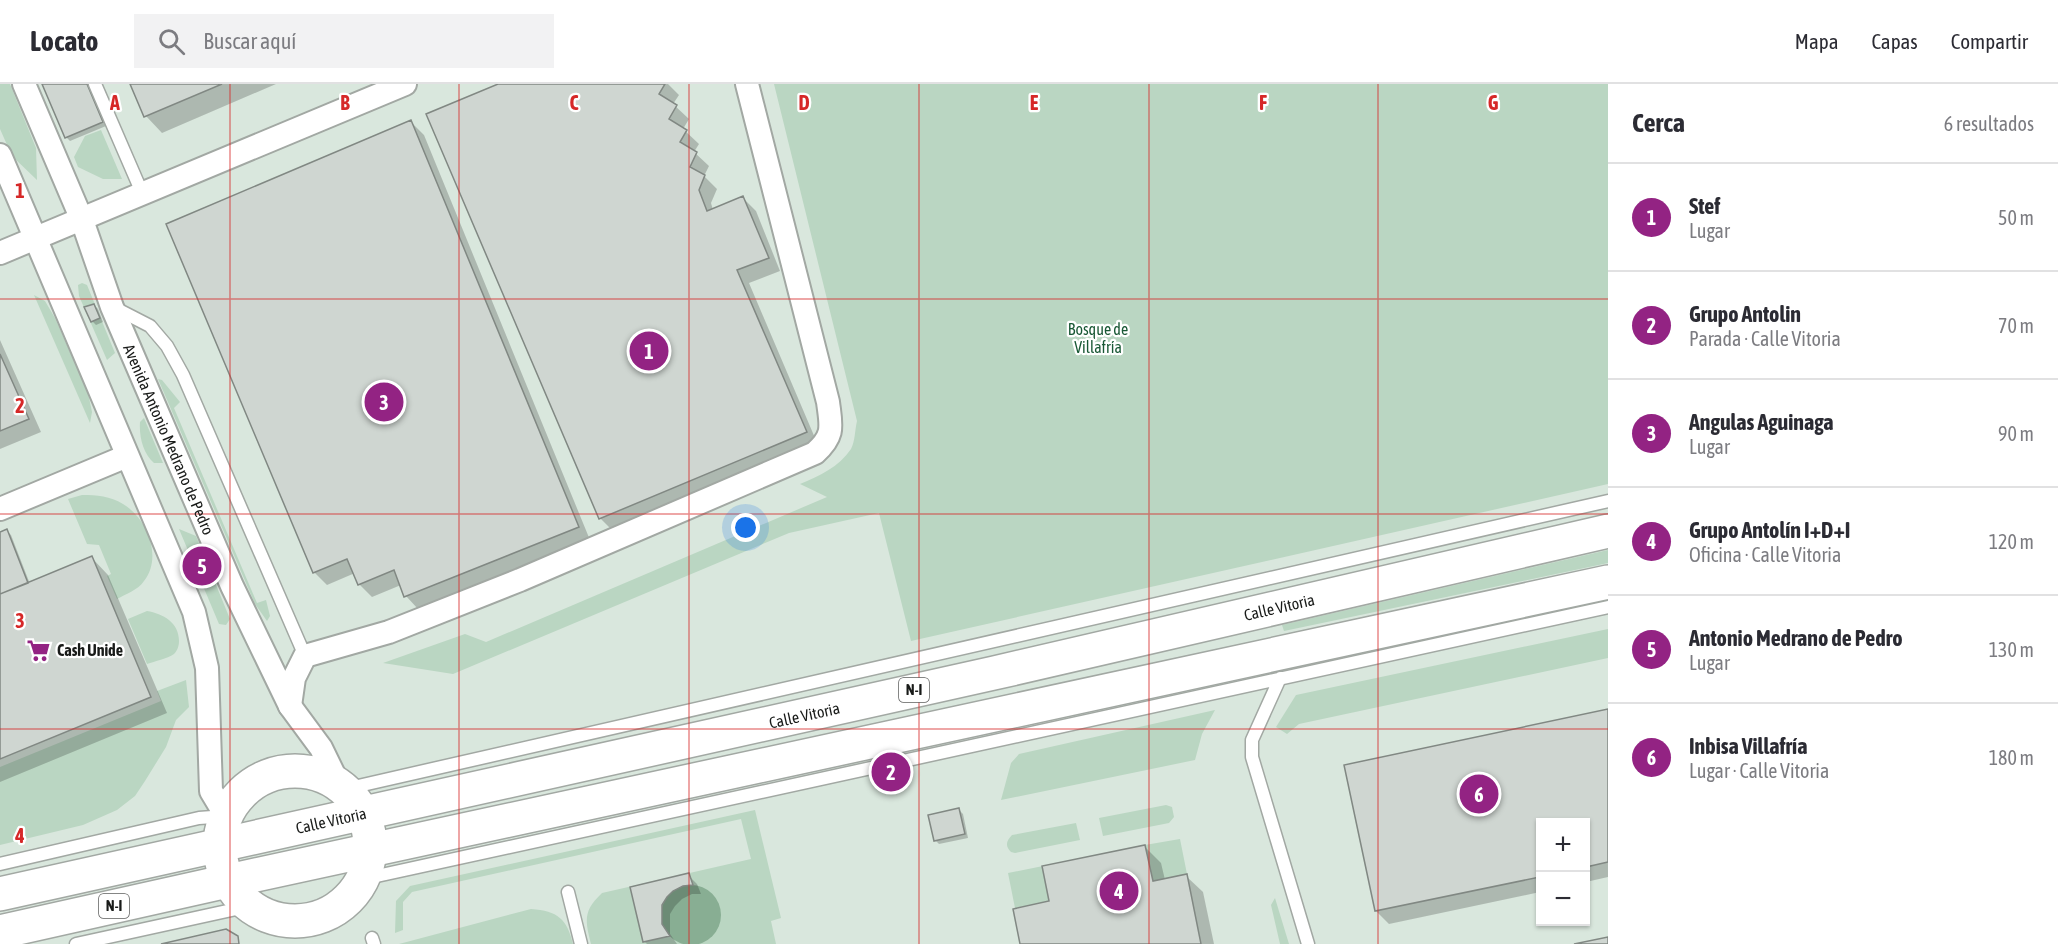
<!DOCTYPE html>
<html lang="es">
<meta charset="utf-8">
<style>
:root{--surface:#fff;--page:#f2f2f3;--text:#2b2b33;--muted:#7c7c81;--line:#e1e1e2;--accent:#932383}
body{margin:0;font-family:"Asap Condensed",sans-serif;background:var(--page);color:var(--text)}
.controls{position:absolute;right:18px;bottom:18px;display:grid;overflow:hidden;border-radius:0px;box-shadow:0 2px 4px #0004}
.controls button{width:54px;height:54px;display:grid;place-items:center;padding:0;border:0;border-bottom:2px solid var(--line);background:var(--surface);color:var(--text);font:30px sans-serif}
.you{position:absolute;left:746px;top:444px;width:21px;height:21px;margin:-15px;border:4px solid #fff;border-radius:50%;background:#1a73e8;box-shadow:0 0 0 9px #1a73e833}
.badge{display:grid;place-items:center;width:39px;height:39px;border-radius:50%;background:var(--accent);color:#fff;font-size:20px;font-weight:700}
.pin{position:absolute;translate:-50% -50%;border:3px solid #fff;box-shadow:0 2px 6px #0006}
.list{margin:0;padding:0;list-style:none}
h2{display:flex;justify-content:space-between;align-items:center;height:78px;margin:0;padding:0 24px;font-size:26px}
h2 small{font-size:20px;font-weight:400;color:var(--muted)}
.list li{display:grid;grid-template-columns:39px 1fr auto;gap:18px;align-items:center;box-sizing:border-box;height:108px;padding:0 24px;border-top:2px solid var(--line)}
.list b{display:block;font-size:22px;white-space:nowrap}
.list p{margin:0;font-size:20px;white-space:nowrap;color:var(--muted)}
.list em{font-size:20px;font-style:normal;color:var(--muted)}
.icon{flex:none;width:33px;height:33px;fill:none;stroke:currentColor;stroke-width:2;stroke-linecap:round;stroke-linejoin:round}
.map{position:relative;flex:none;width:1608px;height:860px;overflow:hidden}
header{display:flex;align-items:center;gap:36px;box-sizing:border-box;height:84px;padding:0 30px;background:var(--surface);border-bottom:2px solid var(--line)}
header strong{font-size:28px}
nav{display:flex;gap:33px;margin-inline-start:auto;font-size:21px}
.search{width:420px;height:54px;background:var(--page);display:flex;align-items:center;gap:15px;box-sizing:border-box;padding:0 21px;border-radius:0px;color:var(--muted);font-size:22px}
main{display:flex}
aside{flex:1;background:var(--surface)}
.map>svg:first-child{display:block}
.built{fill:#d9e7dd;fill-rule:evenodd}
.green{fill:#bad6c2}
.water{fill:#88ae93}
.shadow{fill:#0003}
.building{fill:#cfd6d1;stroke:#818883;stroke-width:1.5}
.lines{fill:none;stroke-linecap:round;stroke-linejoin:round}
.lane-casing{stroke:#a2a8a3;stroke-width:15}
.street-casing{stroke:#a2a8a3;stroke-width:26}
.highway-casing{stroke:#a2a8a3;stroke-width:36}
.lane{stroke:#fff;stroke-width:12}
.street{stroke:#fff;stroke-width:22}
.highway{stroke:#fff;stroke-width:33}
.grid{fill:none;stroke:#d62828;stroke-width:1.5;stroke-opacity:0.55}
.labels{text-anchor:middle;stroke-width:4.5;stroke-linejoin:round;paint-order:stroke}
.shield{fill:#fff;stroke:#5e5f5e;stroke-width:1.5}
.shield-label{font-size:15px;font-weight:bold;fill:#191b19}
.park-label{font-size:16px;fill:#195835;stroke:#fff}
.street-label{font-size:16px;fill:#191b19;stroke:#fff}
.poi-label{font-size:16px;font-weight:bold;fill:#191b19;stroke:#fff;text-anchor:start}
.grid-label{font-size:20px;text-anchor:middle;font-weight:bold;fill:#d62828;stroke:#fff;stroke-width:4.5;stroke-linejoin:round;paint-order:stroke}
</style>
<header>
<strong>Locato</strong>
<div class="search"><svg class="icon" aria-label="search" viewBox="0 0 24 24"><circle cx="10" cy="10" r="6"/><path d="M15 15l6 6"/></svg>Buscar aquí</div>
<nav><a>Mapa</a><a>Capas</a><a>Compartir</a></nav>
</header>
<main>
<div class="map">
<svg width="1608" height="860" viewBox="0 0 1608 860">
<rect width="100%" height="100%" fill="#e9f0eb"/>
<path class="built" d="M 0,0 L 1608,0 L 1608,860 L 0,860 ZM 1540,738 L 1586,738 L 1586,838 L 1540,838 Z"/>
<path class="green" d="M 0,0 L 10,0 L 36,64 L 37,96 L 12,72 L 0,45 Z
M 774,0 L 1608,0 L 1608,400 L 911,557 L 879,429 L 789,449 L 453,590 L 383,579 L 465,550 L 486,558 L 827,413 L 800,400 C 819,392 839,383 851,365 C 855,358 855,345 857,337 Z
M 101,46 L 122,95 L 103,95 L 78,83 L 74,73 L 85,52 Z
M 82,199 L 87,201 L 115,269 L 107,276 L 79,212 L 78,201 Z
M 34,211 L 45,217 L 55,234 L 88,309 L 92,328 L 90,339 Z
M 158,295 L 162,296 L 180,318 L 174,324 L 257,519 L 266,516 L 270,532 L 267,537 L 255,520 Z
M 144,334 L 163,379 L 154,379 C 143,369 139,353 140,338 Z
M 82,411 C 97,411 110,412 123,420 C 147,434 163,473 144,497 C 138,506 126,510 117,515 L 107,492 L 111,490 L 99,461 L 87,460 L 68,415 Z
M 179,445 L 196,452 L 230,535 L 226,541 L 219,540 Z
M 1608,466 L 1608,479 L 1284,547 L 1282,541 Z
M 147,527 C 163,530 179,538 179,557 C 179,561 178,566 174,570 C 167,575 155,577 147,580 L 128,535 Z
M 1608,545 L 1608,574 L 1299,640 L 1287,650 L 1276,643 L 1296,611 Z
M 186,596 L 189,623 L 176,636 L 166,663 L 145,697 L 135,712 L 117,726 L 83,741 L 0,761 L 0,683 L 161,617 L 157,607 Z
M 1215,626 L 1202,650 L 1195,676 L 1001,716 L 1011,679 L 1019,670 Z
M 1166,721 L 1172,723 L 1174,733 L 1169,739 L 1103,752 L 1099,734 Z
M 755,726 L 781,834 L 771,837 L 776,860 L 591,860 C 585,836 583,827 602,809 L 751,775 L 741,735 L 412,808 L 403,818 L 403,846 L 395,849 L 396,817 L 410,802 Z
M 1076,739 L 1080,756 L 1015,769 L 1011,768 C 1005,762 1006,757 1012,751 Z
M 1180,755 L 1187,790 L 1152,797 L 1145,761 Z
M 1043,782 L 1049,818 L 1015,824 L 1008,789 Z
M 1275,814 L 1289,860 L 1280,860 L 1271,821 Z
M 531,825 C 558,827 567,835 573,860 L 399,860 Z"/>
<path class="water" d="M661 831a30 30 0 1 1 60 0a30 30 0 1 1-60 0Z"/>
<path class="shadow" d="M 44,0 L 88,0 L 106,42 L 70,57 L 66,53 Z
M 131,0 L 276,0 L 162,49 L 146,32 Z
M 502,0 L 668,0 L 679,11 L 673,20 L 689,35 L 683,45 L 699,60 L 694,68 L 709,82 L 704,92 L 717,105 L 711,119 L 713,126 L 743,114 L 756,127 L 780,187 L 749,199 L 818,361 L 613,447 L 600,434 Z
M 411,38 L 424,51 L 590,456 L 418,525 L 406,512 L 401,501 L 372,513 L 359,500 L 355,489 L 327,501 L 314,488 Z
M 94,221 L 98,225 L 103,238 L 96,241 L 92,237 Z
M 0,256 L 41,348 L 0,365 Z
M 7,447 L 11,451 L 30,500 L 92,474 L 108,491 L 167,629 L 0,698 L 0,450 Z
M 1608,626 L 1608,793 L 1586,798 L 1586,738 L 1540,738 L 1540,808 L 1389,840 L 1376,827 Z
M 959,726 L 963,730 L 968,754 L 939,760 L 935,756 Z
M 1145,763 L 1161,779 L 1165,796 L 1186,792 L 1203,808 L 1214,860 L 1022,860 L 1051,819 Z
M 688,791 L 697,800 L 701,810 L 692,810 L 682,815 L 675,822 L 670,830 L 670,850 L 677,860 L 647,860 L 644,857 L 632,804 Z"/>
<path class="building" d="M 42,0 L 87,0 L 103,38 L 65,54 Z
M 130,0 L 222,0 L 144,33 Z
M 498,0 L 665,0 L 659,10 L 677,21 L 669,35 L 687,46 L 680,58 L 697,68 L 690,83 L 705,91 L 699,106 L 707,127 L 743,112 L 769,174 L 737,186 L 807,348 L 599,435 L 426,30 Z
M 411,36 L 579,443 L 404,513 L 394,486 L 358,501 L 347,475 L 313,489 L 166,140 Z
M 94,220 L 100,234 L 91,238 L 84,223 Z
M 0,270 L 29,335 L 0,347 Z
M 7,445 L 28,499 L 0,510 L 0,448 Z
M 92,472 L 151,613 L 0,675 L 0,510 Z
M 1608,625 L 1608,778 L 1586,783 L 1586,738 L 1540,738 L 1540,793 L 1375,827 L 1344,681 Z
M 959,724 L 965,750 L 934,757 L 928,731 Z
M 1145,761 L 1153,797 L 1187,790 L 1201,860 L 1020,860 L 1013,825 L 1049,817 L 1042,782 Z
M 689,789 L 693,801 L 683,802 L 673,807 L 667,813 L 662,821 L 662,840 L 670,852 L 643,858 L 630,803 Z
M 226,845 L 238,852 L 239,860 L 161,860 Z
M 1608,853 L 1608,860 L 1574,860 Z"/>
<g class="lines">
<defs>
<path id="lane" d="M 95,0 L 143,111
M 113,223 L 150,242 L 167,262 L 183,291 L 305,572
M 1280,594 L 1252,656 L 1252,673 L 1308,860
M 345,705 L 1608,417
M 0,780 L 199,734 L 226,732
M 363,795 L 1608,523
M 568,808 L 581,860
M 372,854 L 374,860
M 76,860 L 250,822"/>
<g id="street">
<path id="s1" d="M 24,0 L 82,136 L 112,223 L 232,502 L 290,622 L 321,664 L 338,699"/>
<path d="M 0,71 L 194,528 L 207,584 L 211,707 L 226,732"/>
<path d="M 0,169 L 405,0"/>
<path d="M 0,425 L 127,372"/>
<path d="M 290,622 L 294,594 L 305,572 L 389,548 L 520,496 L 815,369 C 835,351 831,342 828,318 L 747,0"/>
</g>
<g id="highway">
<circle cx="295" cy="762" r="75"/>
<path id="s2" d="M 0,810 L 994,589 L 1608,447"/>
<path d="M 0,848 L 228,797 L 1608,498"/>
</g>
</defs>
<use href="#lane" class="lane-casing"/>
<use href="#street" class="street-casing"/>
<use href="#highway" class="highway-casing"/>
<use href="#lane" class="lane"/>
<use href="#street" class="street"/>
<use href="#highway" class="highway"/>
</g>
<path class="grid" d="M 230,0 L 230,860M 459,0 L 459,860M 689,0 L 689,860M 919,0 L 919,860M 1149,0 L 1149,860M 1378,0 L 1378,860M 0,215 L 1608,215M 0,430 L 1608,430M 0,645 L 1608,645"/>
<defs>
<symbol id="supermarket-bare" viewBox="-9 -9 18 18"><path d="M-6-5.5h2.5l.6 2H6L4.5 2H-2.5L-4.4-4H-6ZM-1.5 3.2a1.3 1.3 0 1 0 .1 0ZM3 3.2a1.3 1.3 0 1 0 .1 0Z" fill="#932383" stroke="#fff" stroke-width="2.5" paint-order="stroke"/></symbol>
</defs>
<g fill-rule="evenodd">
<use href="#supermarket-bare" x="22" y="550" width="33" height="33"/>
</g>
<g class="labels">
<g class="shield">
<rect x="899" y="594" width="30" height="24" rx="4.5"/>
<rect x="99" y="810" width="30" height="24" rx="4.5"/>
</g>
<g class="shield-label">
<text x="914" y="611">N-I</text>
<text x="114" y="827">N-I</text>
</g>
<g class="park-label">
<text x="1098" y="251">Bosque de<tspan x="1098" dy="18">Villafría</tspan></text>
</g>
<g class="street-label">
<text dy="6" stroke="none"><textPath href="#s1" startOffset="384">Avenida Antonio Medrano de Pedro</textPath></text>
<text dy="6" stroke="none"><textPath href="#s2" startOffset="1311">Calle Vitoria</textPath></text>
<text dy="6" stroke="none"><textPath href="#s2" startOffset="824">Calle Vitoria</textPath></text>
<text dy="6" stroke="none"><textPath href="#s2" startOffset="339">Calle Vitoria</textPath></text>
</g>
<g class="poi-label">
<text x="57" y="572">Cash Unide</text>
</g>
</g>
<g class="grid-label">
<text x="115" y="26">A</text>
<text x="345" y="26">B</text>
<text x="574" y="26">C</text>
<text x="804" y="26">D</text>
<text x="1034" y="26">E</text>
<text x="1263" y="26">F</text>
<text x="1493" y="26">G</text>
<text x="20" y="114">1</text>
<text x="20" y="329">2</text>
<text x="20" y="544">3</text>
<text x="20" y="759">4</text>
</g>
</svg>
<div class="controls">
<button>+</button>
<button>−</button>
</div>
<div class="you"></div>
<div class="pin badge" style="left:649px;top:267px">1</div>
<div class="pin badge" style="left:891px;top:688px">2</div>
<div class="pin badge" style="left:384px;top:318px">3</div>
<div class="pin badge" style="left:1119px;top:807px">4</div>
<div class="pin badge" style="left:202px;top:482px">5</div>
<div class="pin badge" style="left:1479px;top:710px">6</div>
</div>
<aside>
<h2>Cerca<small>6 resultados</small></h2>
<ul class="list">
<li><span class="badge">1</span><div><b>Stef</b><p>Lugar</p></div><em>50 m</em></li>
<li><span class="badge">2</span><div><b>Grupo Antolin</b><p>Parada · Calle Vitoria</p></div><em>70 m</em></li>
<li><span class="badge">3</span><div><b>Angulas Aguinaga</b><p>Lugar</p></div><em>90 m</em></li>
<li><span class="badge">4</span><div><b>Grupo Antolín I+D+I</b><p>Oficina · Calle Vitoria</p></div><em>120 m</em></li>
<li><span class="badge">5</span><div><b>Antonio Medrano de Pedro</b><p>Lugar</p></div><em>130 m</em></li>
<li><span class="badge">6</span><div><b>Inbisa Villafría</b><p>Lugar · Calle Vitoria</p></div><em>180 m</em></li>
</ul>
</aside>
</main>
